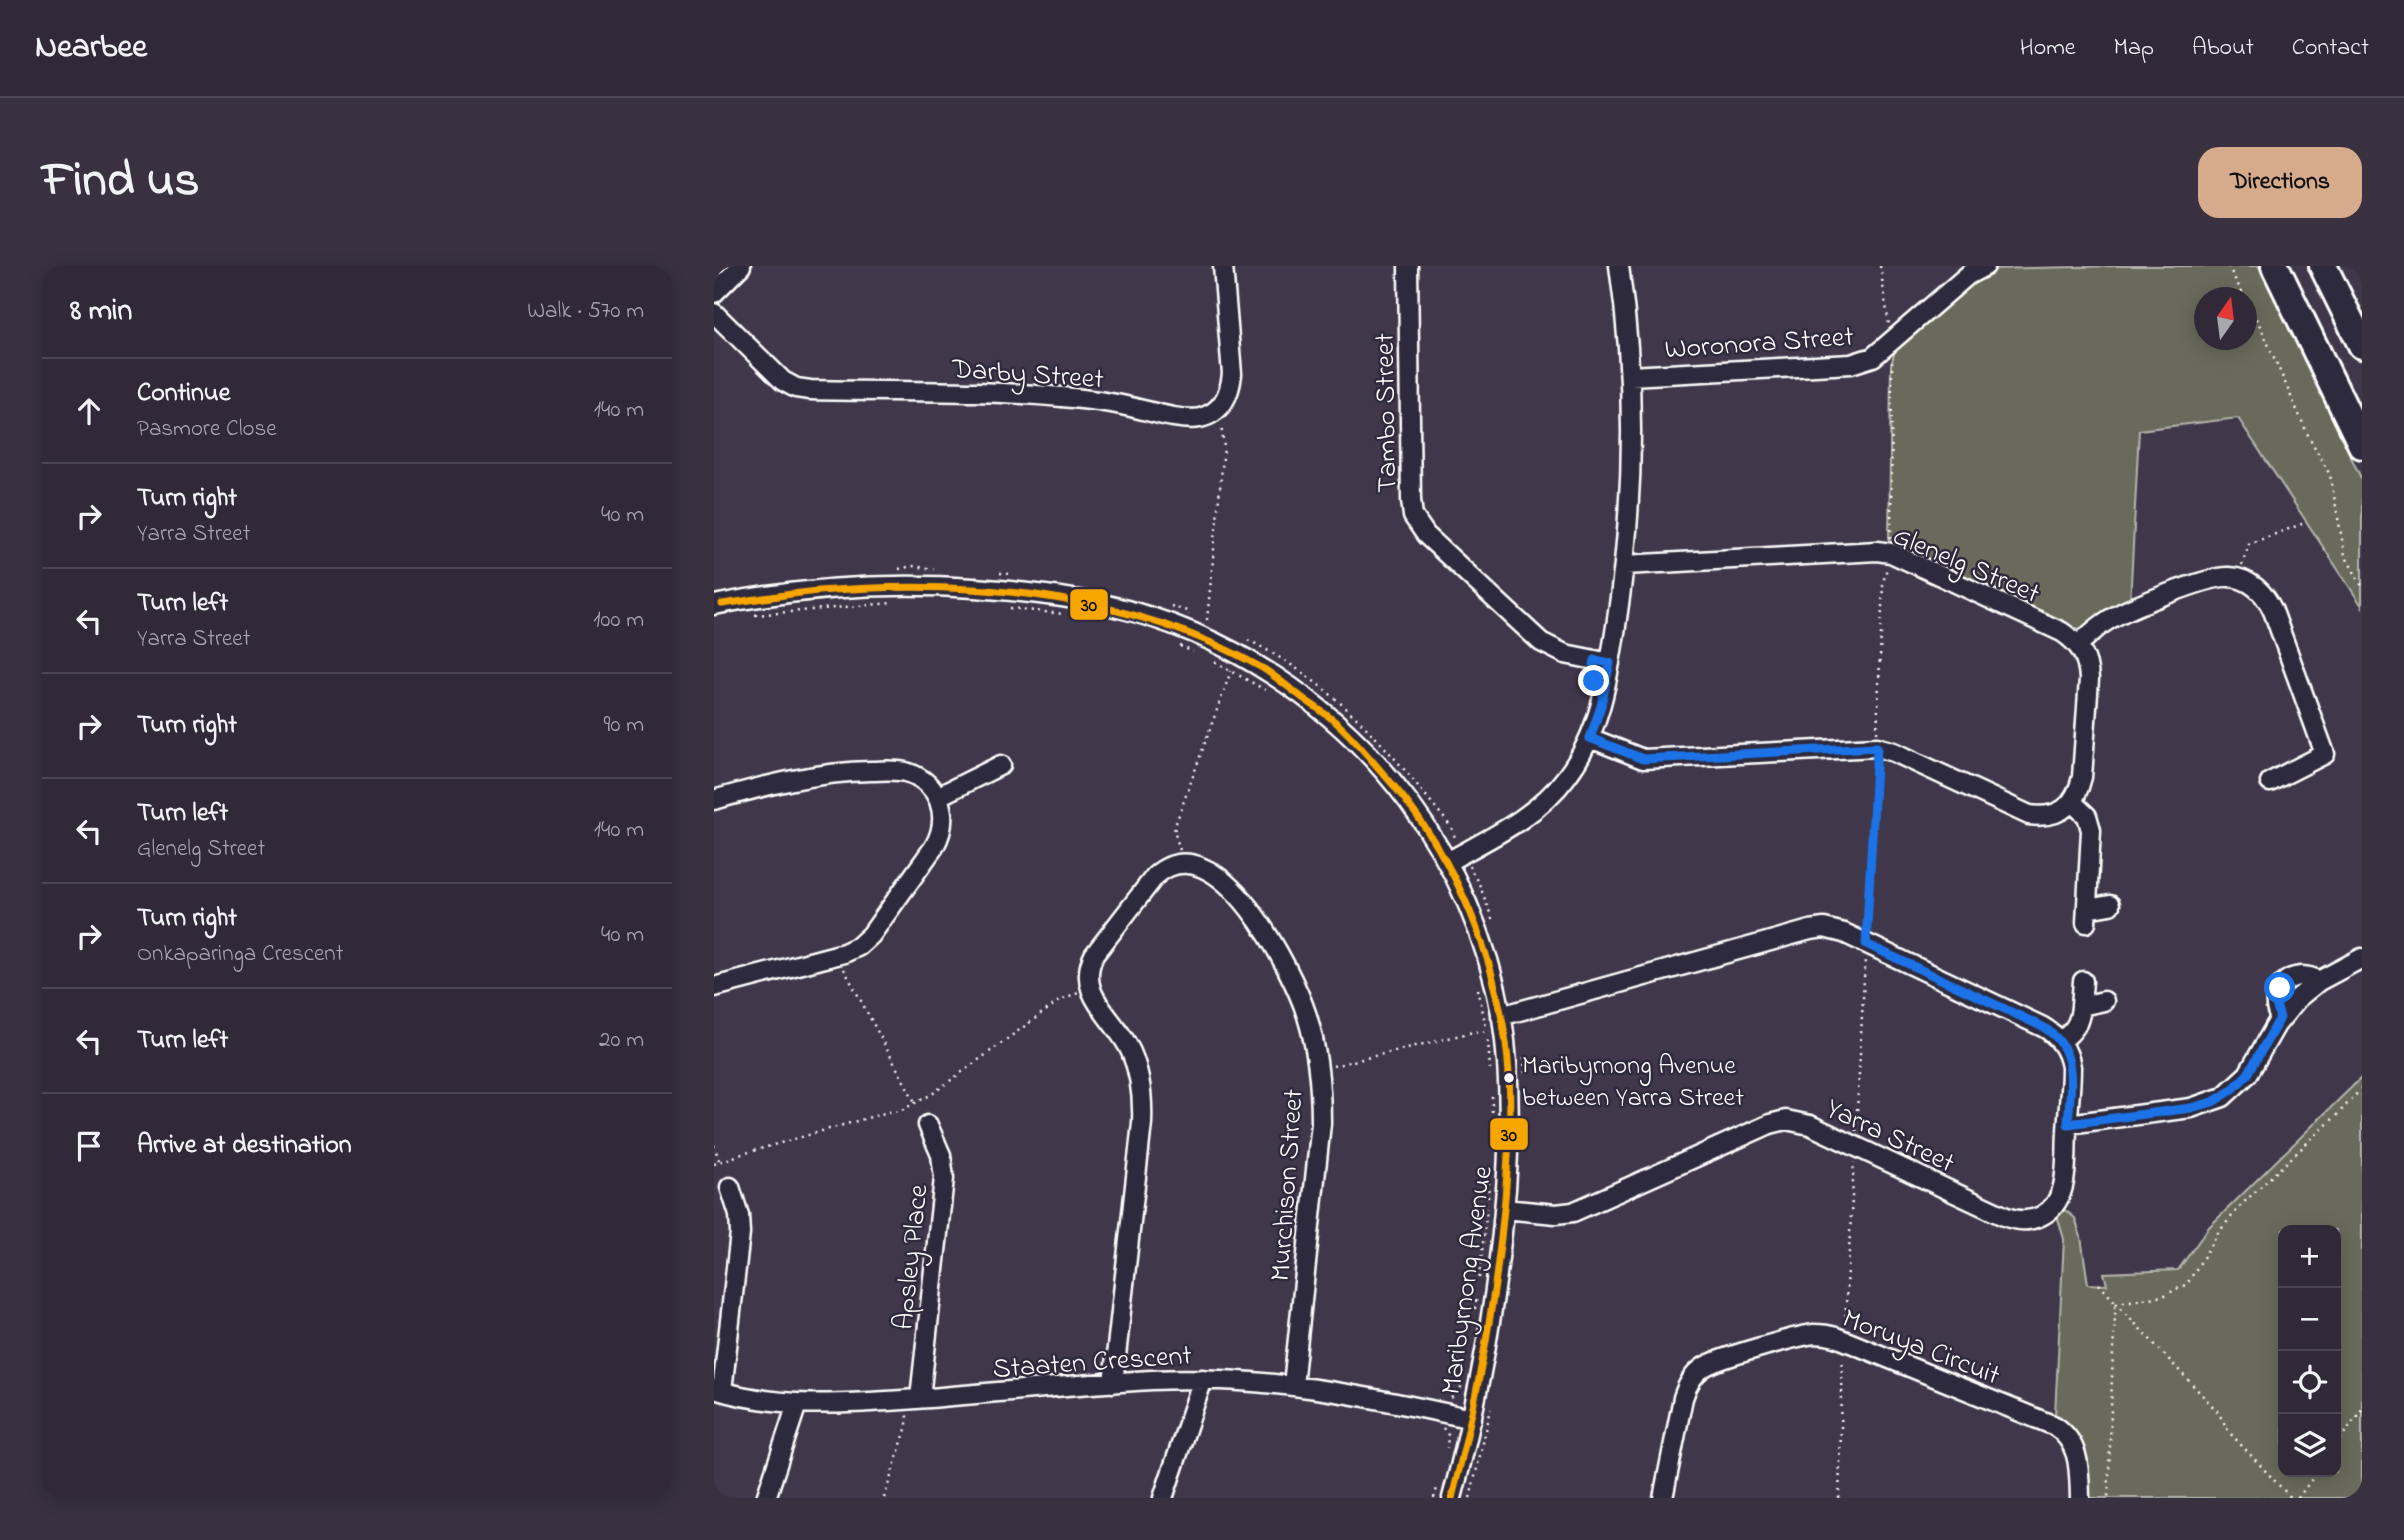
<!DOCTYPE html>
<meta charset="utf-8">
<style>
:root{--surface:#312938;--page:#393140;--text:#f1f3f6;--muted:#a8a6ae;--line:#4c4553;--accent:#d6ab8b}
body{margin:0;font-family:"Indie Flower",sans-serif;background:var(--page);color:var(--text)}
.controls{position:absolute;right:21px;bottom:21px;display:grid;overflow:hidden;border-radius:14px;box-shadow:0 4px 18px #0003}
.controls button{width:63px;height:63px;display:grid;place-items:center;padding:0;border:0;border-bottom:2px solid var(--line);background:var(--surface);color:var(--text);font:35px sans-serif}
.compass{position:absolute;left:1480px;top:21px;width:63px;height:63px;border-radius:50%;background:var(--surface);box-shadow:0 4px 18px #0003;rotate:14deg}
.stop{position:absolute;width:21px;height:21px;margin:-16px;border:5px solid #1a73e8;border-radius:50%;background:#fff}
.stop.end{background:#1a73e8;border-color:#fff;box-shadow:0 2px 7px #0008}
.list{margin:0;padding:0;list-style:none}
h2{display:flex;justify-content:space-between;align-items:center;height:91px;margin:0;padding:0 28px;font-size:30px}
h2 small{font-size:23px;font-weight:400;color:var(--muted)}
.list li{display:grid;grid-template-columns:46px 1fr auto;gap:21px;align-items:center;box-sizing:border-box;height:105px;padding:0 28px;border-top:2px solid var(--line)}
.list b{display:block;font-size:26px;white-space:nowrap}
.list p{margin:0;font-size:23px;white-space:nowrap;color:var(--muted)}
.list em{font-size:23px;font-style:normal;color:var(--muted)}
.icon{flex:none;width:38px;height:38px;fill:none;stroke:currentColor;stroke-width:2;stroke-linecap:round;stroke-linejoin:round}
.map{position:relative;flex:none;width:1648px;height:1232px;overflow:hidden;border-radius:21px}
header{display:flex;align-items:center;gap:42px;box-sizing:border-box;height:98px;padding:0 35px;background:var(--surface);border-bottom:2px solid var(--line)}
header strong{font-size:33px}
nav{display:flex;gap:38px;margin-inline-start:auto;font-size:24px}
.intro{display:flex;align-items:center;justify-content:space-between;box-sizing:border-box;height:168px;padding:0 42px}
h1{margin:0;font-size:49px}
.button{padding:18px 32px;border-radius:21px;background:var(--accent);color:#111;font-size:24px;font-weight:700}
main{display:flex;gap:42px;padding:0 42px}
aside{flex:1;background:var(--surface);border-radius:21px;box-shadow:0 4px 18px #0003}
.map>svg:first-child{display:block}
.green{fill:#6a6b5c;stroke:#b4b5ae;stroke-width:2;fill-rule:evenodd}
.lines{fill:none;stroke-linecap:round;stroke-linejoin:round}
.minor-casing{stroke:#fff;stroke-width:23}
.highway-casing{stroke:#fff;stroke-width:32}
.path{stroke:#fff;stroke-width:2.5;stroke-dasharray:2 5;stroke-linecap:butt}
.minor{stroke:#2f2a3d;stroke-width:18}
.highway{stroke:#2f2a3d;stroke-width:26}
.bus-1-casing{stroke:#2f2a3d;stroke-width:12}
.bus-1{stroke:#f7a600;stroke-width:7}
.route{stroke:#1a73e8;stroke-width:9}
.bus-dot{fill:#fff;stroke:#2f2a3d;stroke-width:2.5}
.labels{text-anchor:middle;stroke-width:5;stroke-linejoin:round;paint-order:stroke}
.bus-label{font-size:26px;fill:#fff;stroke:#2f2a3d;text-anchor:start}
.street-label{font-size:28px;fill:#fff;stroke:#2f2a3d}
.line-badge{stroke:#2f2a3d;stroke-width:2.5}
.pale-badge-label{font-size:19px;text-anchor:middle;font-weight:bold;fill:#111}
</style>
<header>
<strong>Nearbee</strong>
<nav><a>Home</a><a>Map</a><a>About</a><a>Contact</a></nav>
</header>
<div class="intro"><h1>Find us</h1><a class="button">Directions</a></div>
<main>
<aside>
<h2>8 min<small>Walk · 570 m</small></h2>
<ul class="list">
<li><svg class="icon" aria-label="ahead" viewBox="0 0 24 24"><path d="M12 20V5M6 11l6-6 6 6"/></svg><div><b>Continue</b><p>Pasmore Close</p></div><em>140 m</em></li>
<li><svg class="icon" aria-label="right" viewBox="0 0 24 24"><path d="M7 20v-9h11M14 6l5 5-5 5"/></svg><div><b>Turn right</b><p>Yarra Street</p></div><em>40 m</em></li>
<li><svg class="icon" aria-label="left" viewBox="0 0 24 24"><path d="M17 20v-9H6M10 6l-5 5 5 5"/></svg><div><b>Turn left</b><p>Yarra Street</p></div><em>100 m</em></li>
<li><svg class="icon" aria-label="right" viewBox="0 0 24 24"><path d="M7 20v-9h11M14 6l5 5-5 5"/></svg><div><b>Turn right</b></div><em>90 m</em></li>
<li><svg class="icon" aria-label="left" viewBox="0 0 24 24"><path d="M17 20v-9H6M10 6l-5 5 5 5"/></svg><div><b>Turn left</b><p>Glenelg Street</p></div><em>140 m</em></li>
<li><svg class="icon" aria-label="right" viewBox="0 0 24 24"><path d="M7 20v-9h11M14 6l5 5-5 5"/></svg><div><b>Turn right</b><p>Onkaparinga Crescent</p></div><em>40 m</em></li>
<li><svg class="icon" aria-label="left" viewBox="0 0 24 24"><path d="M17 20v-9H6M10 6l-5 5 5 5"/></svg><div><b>Turn left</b></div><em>20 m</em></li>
<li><svg class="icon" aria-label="arrive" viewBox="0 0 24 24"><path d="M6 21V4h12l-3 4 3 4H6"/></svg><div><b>Arrive at destination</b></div></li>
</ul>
</aside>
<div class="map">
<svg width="1648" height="1232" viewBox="0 0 1648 1232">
<rect width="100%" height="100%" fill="#41374b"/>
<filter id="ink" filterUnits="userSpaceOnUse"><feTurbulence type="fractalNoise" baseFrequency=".0143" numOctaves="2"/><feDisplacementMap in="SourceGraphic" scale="14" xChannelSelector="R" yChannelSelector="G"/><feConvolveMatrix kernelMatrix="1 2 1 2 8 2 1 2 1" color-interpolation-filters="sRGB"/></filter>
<g filter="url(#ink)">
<path class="green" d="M 1404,0 L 1545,0 L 1648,214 L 1648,340 L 1524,152 L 1425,164 L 1416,337 L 1370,363 L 1361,362 L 1175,276 L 1177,99 L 1182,81 L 1258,14 L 1275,3 ZM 1490,32 L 1532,32 L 1532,74 L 1490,74 Z
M 1648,811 L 1648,1232 L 1376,1232 C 1374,1192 1375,1174 1341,1148 L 1350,973 L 1342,946 L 1351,944 L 1361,952 L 1367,971 L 1374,1018 L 1393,1019 L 1390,1007 L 1464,1004 L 1495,961 ZM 1569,964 L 1622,964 L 1622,1206 L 1569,1206 Z"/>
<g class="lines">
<defs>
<path id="minor" d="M 694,0 L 697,234 L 699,250 L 712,269 L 827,376 L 851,388 L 896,397
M 0,27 L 27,0
M 0,47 L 69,115 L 82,122 L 96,124 C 180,126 265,123 348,131 C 370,133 391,135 412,140 C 433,144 466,156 486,152 C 508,147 516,128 518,108 L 509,0
M 916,110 L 1137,98 L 1159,91 L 1254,9 L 1271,0
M 0,339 C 85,322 174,316 260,322 C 305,325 350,330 393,339 C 513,366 621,437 694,535 C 741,598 774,674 788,752 C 797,809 796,866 792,923 C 784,1028 765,1131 738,1232
M 1364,379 C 1373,371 1383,361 1393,355 C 1411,343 1496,309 1515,311 C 1536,312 1551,327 1559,345 L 1611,488 L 1556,516
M 876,472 L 929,493 L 1163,481 L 1180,486 L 1315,549 C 1345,553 1361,541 1368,511 L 1375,413 C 1374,391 1366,378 1348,366 L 1177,287 L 1163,285 L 911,299
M 223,531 L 287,499
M 0,534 C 52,519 103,506 157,505 C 169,505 183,503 195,507 C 208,511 220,522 225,535 C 231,551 228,567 220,581 L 157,669 L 145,680 L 130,687 L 0,721
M 1358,536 L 1373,550 L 1377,564 L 1372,657
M 733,596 C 776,572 823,551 853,510 C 886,467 894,412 902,360 C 920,240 923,120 905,0
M 1373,643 L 1396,639
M 1367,740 L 1369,715
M 787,750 L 1096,664 L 1110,662 L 1130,667 L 1329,761 C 1345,770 1354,783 1357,801 C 1357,823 1354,845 1353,866 C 1351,894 1357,935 1327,950 C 1315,956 1302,955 1290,950 L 1096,859 L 1072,854 L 1056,858 L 859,946 L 842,948 L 790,943
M 1566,752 C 1551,724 1578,699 1605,715
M 1347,775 C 1360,765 1366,757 1367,740 L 1390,735
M 1354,858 L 1477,842 L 1509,831 L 1534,808 L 1562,759 L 1584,732 L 1605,715 L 1648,692
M 399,1117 L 428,857 C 429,832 427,809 417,786 C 403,753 360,729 380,689 L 441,610 C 503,554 579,705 593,750 C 604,785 607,821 607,857 L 579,1119
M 0,1123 C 71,1145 143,1137 216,1132 C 290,1126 364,1118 438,1114 C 549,1109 650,1129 758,1153
M 8,1125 L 26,967 L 25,949 L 16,921
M 206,1132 L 230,912 L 227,889 L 214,859
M 52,1232 L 83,1138
M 449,1232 L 489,1113
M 949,1232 L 969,1132 C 973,1119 979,1108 990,1101 C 1004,1092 1083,1070 1100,1068 C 1108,1068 1115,1069 1122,1071 L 1341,1160 C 1367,1178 1365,1204 1366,1232"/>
<path id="highway" d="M 1561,0 L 1648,179
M 1609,0 L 1648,79"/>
</defs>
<use href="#minor" class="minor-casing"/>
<use href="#highway" class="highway-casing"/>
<path class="path" d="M 1166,0 L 1175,59
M 1514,0 L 1531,32
M 1532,34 L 1547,62 L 1594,169 L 1616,209 L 1631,289 L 1648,320
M 1177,272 L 1178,96
M 1528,299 L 1535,278 L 1593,256
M 185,303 L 198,300 L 220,303
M 286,307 L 300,308
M 457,340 L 473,345 L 475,349
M 296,342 L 348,348
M 41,349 L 177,337
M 493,354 L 510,181 L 507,159
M 534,374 C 624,419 677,486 738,562 L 741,572
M 466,380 L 479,386
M 501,396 L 553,425
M 1163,467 L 1169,317 L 1173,302
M 466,584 L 460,565 L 462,557 L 517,405
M 755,600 L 766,620 L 779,655
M 1153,662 L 1162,498
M 130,703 L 201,836
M 764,723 L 772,761
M 774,774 L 776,803
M 810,791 L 811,808
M 619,800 L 759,766 L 776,765
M 778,830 L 778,848
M 1142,865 L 1151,693
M 0,879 L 6,897
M 0,898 L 25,889 L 174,846 L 186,845 L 218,828 L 345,735 L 364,726
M 774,932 L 776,900
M 765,1012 L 773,942
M 1385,1018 L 1402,1037 C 1397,1102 1397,1167 1394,1232
M 1402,1037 L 1449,1030 L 1473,1018 L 1504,967 L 1528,938 L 1622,850 L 1648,822
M 1402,1037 L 1504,1146 L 1515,1166 L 1577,1232
M 761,1043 L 763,1029
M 1131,1057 L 1140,896
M 737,1132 L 744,1127 L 748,1119
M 729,1162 L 734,1169 L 733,1182
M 1622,1179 L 1648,1143
M 170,1232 L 193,1160 L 193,1148
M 720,1232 L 724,1219
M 756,1232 L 777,1143
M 1125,1232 L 1129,1092
M 1584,1232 L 1603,1206"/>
<use href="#minor" class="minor"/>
<use href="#highway" class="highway"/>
<defs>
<path id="bus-1" d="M 8,338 C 40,334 72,328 104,325 C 256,313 415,326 550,403 C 562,411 574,421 586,430 C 599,440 615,449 627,461 C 641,474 654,490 667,505 C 735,580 778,676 792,777 C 799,828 795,881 791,933 C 782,1034 763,1133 738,1232"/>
</defs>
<use href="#bus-1" class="bus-1-casing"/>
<use href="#bus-1" class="bus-1"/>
</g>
</g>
<g class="lines" filter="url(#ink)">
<path class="route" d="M 880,415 L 878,409 L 881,394 L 896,397 L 887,440 L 876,472 L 929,493 L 1163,481 L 1152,678 L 1329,761 C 1366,783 1356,822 1354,858 L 1477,842 L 1499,836 L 1518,824 L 1534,808 L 1566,752 L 1561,735 L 1566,722"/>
</g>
<circle class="bus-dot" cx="795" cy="812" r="6"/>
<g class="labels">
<g class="bus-label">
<text x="808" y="807">Maribyrnong Avenue<tspan x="808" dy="32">between Yarra Street</tspan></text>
</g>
<g class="street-label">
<text transform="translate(1045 75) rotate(-4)" y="10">Woronora Street</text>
<text transform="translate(314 106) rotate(4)" y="10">Darby Street</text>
<text transform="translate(670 147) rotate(-91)" y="10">Tambo Street</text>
<text transform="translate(1253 297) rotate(23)" y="10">Glenelg Street</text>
<text transform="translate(1177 868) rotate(25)" y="10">Yarra Street</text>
<text transform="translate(571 919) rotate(-86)" y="10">Murchison Street</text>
<text transform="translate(195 991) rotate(-84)" y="10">Apsley Place</text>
<text transform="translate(751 1014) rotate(-82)" y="10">Maribyrnong Avenue</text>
<text transform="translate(1208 1079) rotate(21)" y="10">Moruya Circuit</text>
<text transform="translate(378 1094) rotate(-4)" y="10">Staaten Crescent</text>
</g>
</g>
<g class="line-badge">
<rect x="355" y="322" width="40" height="33" rx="7" fill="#f7a600"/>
<rect x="775" y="851" width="40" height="34" rx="7" fill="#f7a600"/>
</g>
<g class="pale-badge-label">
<text x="375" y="345">30</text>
<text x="795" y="875">30</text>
</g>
</svg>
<div class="controls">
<button>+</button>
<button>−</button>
<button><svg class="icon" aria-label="locate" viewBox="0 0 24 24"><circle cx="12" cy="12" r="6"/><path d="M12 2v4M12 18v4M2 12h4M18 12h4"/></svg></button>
<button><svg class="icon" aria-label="layers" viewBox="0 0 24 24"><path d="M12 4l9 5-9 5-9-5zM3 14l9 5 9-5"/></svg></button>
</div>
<svg class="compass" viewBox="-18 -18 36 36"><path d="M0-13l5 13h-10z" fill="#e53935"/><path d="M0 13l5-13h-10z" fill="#a8a6ae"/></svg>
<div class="stop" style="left:1566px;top:722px"></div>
<div class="stop end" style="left:880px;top:415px"></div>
</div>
</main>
